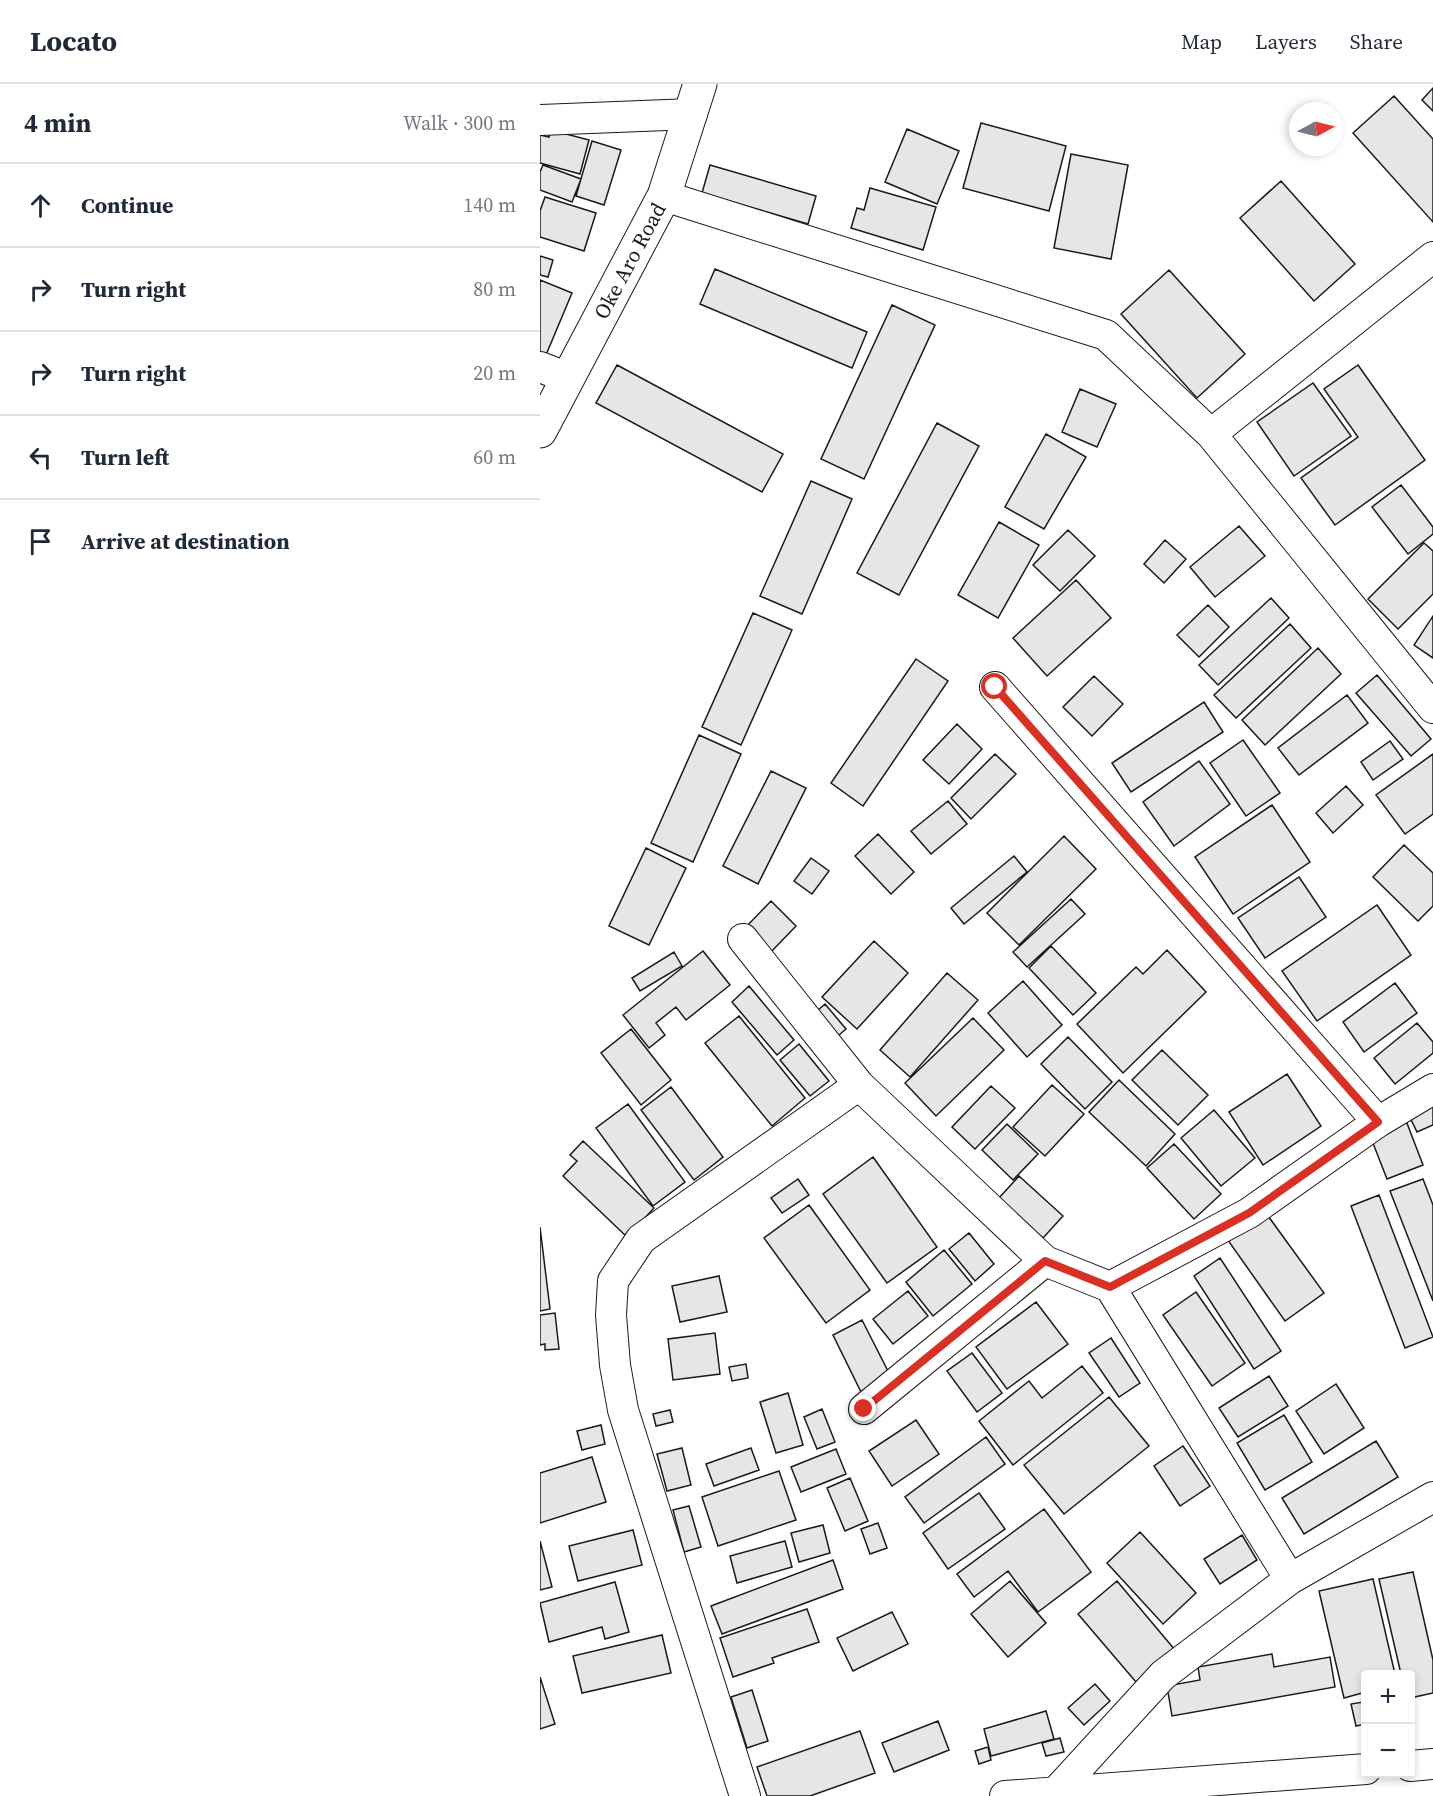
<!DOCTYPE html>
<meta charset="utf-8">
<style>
:root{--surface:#fff;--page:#f2f2f3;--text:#1f2937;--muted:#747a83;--line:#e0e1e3}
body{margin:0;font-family:"Source Serif 4",serif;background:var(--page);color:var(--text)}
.controls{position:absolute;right:18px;bottom:18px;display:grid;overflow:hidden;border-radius:6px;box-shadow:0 3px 9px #0003}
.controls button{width:54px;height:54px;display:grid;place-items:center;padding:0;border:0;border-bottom:2px solid var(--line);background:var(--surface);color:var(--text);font:30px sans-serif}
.compass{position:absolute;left:749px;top:18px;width:54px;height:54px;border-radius:50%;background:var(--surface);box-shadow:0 3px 9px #0003;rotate:83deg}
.stop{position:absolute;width:18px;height:18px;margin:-14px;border:4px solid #d93025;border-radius:50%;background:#fff}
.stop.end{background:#d93025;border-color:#fff;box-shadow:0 2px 6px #0008}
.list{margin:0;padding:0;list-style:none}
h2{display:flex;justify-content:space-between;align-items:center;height:78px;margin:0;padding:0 24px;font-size:26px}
h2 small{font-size:20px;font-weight:400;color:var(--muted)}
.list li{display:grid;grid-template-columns:39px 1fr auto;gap:18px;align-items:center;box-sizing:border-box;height:84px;padding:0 24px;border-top:2px solid var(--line)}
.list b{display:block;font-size:22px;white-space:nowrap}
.list em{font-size:20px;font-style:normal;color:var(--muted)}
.icon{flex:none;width:33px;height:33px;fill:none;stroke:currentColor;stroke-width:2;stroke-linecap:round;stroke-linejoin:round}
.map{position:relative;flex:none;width:893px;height:1712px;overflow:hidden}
header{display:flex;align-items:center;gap:36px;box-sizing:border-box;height:84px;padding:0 30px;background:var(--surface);border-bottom:2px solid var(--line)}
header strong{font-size:28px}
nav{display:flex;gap:33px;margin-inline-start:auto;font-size:21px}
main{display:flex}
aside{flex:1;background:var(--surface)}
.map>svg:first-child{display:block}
.building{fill:#e6e6e6;stroke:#1a1a1a;stroke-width:1.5}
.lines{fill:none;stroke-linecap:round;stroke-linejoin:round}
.minor-casing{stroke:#1a1a1a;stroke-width:32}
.major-casing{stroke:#1a1a1a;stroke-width:35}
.minor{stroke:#fff;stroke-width:30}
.major{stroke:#fff;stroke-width:33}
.route{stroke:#d93025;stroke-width:8}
.labels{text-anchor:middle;stroke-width:4.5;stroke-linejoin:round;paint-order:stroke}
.street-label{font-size:21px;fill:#1a1a1a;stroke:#fff}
</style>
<header>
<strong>Locato</strong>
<nav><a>Map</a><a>Layers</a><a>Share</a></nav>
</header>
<main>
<aside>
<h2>4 min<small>Walk · 300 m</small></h2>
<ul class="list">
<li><svg class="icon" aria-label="ahead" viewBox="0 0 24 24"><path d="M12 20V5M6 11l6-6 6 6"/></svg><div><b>Continue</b></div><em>140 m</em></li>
<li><svg class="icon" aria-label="right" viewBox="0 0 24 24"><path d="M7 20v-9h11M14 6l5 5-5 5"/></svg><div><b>Turn right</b></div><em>80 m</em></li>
<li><svg class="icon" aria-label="right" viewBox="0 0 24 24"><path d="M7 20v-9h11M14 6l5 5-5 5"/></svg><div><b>Turn right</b></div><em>20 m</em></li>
<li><svg class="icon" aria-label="left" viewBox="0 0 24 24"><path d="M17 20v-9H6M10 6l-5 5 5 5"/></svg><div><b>Turn left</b></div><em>60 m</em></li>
<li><svg class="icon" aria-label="arrive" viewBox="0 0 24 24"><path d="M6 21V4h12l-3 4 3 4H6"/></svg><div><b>Arrive at destination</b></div></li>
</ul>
</aside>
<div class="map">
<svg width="893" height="1712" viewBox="0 0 893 1712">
<rect width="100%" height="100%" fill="#fff"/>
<path class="building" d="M 893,4 L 893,27 L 882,16 Z
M 854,12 L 893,55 L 893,138 L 813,49 Z
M 441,39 L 526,62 L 509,127 L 423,104 Z
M 367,45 L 419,67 L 397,120 L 345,98 Z
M 11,46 L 49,56 L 40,90 L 0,79 L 0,51 L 9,53 Z
M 52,57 L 81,66 L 64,121 L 36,112 Z
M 531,70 L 588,81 L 571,175 L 514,164 Z
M 3,81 L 41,95 L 32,118 L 0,106 L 0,88 Z
M 170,81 L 276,112 L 268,140 L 162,109 Z
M 741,97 L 815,180 L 774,217 L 700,134 Z
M 330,104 L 396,123 L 383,166 L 311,144 L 317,124 L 324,126 Z
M 5,113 L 56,129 L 44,167 L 0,153 L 0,127 Z
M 0,172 L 13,176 L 8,193 L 0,191 Z
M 175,185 L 327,248 L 312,284 L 160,220 Z
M 629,186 L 705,270 L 657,314 L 581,230 Z
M 0,196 L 32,209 L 3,278 L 0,277 Z
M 352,221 L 395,241 L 324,395 L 281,375 Z
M 77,281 L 243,370 L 222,408 L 56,319 Z
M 818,281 L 885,376 L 795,441 L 761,394 L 818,353 L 784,305 Z
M 773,299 L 811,352 L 754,392 L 717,338 Z
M 540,305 L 576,320 L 557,363 L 522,348 Z
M 397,339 L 439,362 L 359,511 L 317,489 Z
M 506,350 L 546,373 L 504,445 L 465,423 Z
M 271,397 L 312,415 L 262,530 L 220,512 Z
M 861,401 L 893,443 L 893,450 L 868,470 L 832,423 Z
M 459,438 L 499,461 L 458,534 L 418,511 Z
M 699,442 L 725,472 L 675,513 L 650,483 Z
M 528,446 L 555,472 L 520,507 L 493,481 Z
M 625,456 L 646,475 L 624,499 L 604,480 Z
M 884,459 L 893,467 L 893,510 L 858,545 L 828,515 Z
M 536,496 L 571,534 L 507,592 L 473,554 Z
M 731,514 L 749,534 L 678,601 L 659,581 Z
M 668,521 L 689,543 L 659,573 L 637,551 Z
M 213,529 L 252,546 L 201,661 L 162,643 Z
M 893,532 L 893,574 L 874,561 Z
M 750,540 L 771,564 L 696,634 L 674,611 Z
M 778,564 L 801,590 L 725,661 L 702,636 Z
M 376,575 L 408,597 L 323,722 L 291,699 Z
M 837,591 L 891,655 L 871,672 L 816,609 Z
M 554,592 L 583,620 L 552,652 L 523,623 Z
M 807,611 L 828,639 L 759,691 L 738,664 Z
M 664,618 L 683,648 L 591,708 L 572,679 Z
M 417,640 L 442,665 L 409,700 L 383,676 Z
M 159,651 L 201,670 L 153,778 L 111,759 Z
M 703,656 L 740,709 L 706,732 L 670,679 Z
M 850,657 L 863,675 L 833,696 L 821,678 Z
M 455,670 L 476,690 L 431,735 L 411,714 Z
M 893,670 L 893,730 L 865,750 L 836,711 Z
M 659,677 L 690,720 L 634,762 L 603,718 Z
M 231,687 L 266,704 L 218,800 L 183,782 Z
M 806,702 L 823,721 L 793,749 L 776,729 Z
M 408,717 L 427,740 L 391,770 L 371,747 Z
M 732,721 L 770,778 L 693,830 L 655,773 Z
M 338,750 L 374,788 L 351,810 L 315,772 Z
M 524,752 L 556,785 L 479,861 L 447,829 Z
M 864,761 L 893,789 L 893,822 L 878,837 L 833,793 Z
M 106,764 L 146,784 L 109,861 L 69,842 Z
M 474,772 L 487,788 L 424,840 L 411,824 Z
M 271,774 L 289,787 L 272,810 L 254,797 Z
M 759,793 L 786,833 L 725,874 L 698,834 Z
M 531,815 L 545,830 L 487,883 L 473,868 Z
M 231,817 L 256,842 L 230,869 L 205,844 Z
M 837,821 L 871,871 L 777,937 L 742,887 Z
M 334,857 L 368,889 L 317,945 L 282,913 Z
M 511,862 L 556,909 L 533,931 L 489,884 Z
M 627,866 L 666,908 L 583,989 L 537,940 L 596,883 L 603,890 Z
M 163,867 L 190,901 L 146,936 L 136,923 L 116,939 L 125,951 L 109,964 L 83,931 Z
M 134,868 L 142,882 L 100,907 L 92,894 Z
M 407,889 L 438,916 L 370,993 L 340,966 Z
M 483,897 L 522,941 L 487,973 L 448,929 Z
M 855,899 L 877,929 L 824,968 L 803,938 Z
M 209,902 L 254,956 L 237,971 L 192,918 Z
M 285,920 L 306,945 L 291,958 L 270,933 Z
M 199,932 L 265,1014 L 232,1042 L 165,959 Z
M 433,934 L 464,966 L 396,1032 L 365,999 Z
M 877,939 L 893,958 L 893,969 L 855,1000 L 834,974 Z
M 91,945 L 131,996 L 101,1021 L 61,969 Z
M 528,953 L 572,998 L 545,1025 L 501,980 Z
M 259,960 L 289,997 L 270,1012 L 240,976 Z
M 622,966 L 668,1011 L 638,1041 L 592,996 Z
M 747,990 L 781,1042 L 723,1081 L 689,1028 Z
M 579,996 L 635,1050 L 606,1082 L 549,1028 Z
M 512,1001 L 544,1030 L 505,1072 L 473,1043 Z
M 451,1002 L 475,1024 L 435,1065 L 412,1043 Z
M 131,1003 L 183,1073 L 154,1096 L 101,1026 Z
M 893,1012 L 893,1041 L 877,1048 L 866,1025 Z
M 88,1020 L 145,1098 L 113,1122 L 56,1044 Z
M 674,1026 L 715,1074 L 681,1102 L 641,1054 Z
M 865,1034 L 883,1081 L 847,1095 L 829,1049 Z
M 467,1040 L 498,1070 L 473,1096 L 442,1066 Z
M 43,1057 L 114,1124 L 87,1153 L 23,1092 L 37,1077 L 30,1071 Z
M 634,1060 L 681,1110 L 654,1135 L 607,1084 Z
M 333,1073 L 397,1163 L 347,1199 L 283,1110 Z
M 479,1092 L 523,1132 L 503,1154 L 459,1114 Z
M 258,1095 L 269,1111 L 242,1129 L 231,1114 Z
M 883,1095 L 893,1121 L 893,1217 L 850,1107 Z
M 839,1111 L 893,1253 L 865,1264 L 811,1122 Z
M 269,1121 L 330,1206 L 286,1239 L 224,1154 Z
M 723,1125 L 784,1209 L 745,1237 L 685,1152 Z
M 0,1143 L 10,1225 L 0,1227 Z
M 429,1149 L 454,1180 L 435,1197 L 409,1165 Z
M 404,1166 L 432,1200 L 393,1232 L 366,1198 Z
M 680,1174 L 741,1267 L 714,1285 L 654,1192 Z
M 179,1192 L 187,1228 L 140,1238 L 132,1202 Z
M 368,1207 L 388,1232 L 353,1260 L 333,1235 Z
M 656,1208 L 705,1279 L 672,1302 L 623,1231 Z
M 496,1218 L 528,1260 L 467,1305 L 436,1263 Z
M 15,1229 L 19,1265 L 5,1266 L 5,1260 L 0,1261 L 0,1231 Z
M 322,1236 L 352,1295 L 322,1310 L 293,1251 Z
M 175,1249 L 180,1290 L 133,1296 L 128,1255 Z
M 571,1254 L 600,1299 L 579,1313 L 549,1269 Z
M 432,1269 L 462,1309 L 437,1328 L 407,1287 Z
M 206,1280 L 208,1294 L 192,1297 L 189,1283 Z
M 542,1282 L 563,1309 L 473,1381 L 439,1337 L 489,1297 L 502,1314 Z
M 729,1292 L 748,1322 L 698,1353 L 679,1324 Z
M 796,1300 L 824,1344 L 784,1370 L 756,1327 Z
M 248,1309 L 263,1361 L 236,1369 L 220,1318 Z
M 569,1313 L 609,1362 L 524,1430 L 484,1381 Z
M 282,1325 L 295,1358 L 277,1365 L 264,1333 Z
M 130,1326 L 133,1338 L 116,1342 L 113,1330 Z
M 744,1331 L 772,1378 L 725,1406 L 697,1359 Z
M 376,1336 L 399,1370 L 352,1402 L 329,1367 Z
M 61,1341 L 65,1360 L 42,1366 L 37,1347 Z
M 446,1353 L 465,1380 L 384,1439 L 365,1413 Z
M 836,1357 L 858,1393 L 764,1450 L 742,1414 Z
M 643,1362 L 670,1402 L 640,1422 L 614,1382 Z
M 142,1364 L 151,1401 L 127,1407 L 117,1370 Z
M 211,1364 L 219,1386 L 174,1402 L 166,1380 Z
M 296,1365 L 306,1390 L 261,1408 L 251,1383 Z
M 52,1373 L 66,1418 L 0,1439 L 0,1389 Z
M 239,1387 L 256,1436 L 178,1462 L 162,1413 Z
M 310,1394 L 328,1437 L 305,1447 L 287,1404 Z
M 439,1409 L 465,1445 L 408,1485 L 383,1449 Z
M 149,1422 L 161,1463 L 144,1468 L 133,1426 Z
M 504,1425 L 551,1488 L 498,1528 L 468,1487 L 434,1513 L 417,1490 Z
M 338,1439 L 347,1464 L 330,1470 L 321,1445 Z
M 283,1441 L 290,1469 L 259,1478 L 251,1449 Z
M 93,1446 L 102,1481 L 38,1497 L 29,1462 Z
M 600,1448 L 656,1509 L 623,1540 L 567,1479 Z
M 702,1451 L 717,1476 L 680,1500 L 664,1475 Z
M 0,1457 L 12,1503 L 0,1506 Z
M 245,1457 L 252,1483 L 197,1499 L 190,1472 Z
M 293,1476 L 303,1505 L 182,1550 L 171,1522 Z
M 873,1488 L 893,1576 L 893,1609 L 870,1614 L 870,1590 L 861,1590 L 839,1495 Z
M 833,1495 L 855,1590 L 826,1590 L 826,1608 L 804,1614 L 779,1507 Z
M 470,1497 L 506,1539 L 468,1573 L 431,1530 Z
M 577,1497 L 635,1566 L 596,1598 L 538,1530 Z
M 75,1498 L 89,1548 L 65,1555 L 62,1543 L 9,1558 L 0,1519 Z
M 267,1525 L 279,1558 L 232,1574 L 234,1579 L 193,1593 L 180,1554 Z
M 352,1528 L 368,1560 L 313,1587 L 297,1554 Z
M 122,1551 L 131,1589 L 42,1609 L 33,1572 Z
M 732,1570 L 734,1583 L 790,1573 L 795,1603 L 632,1632 L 627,1602 L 660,1596 L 658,1583 Z
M 0,1593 L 15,1640 L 0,1645 Z
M 555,1600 L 570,1617 L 544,1641 L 528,1624 Z
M 212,1606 L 228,1657 L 207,1664 L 191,1613 Z
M 823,1618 L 826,1640 L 816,1642 L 811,1620 Z
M 506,1627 L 514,1655 L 451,1672 L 444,1645 Z
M 398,1637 L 409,1666 L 354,1688 L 342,1659 Z
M 320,1647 L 335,1689 L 270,1712 L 227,1712 L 217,1683 Z
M 520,1654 L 524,1668 L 506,1672 L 502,1659 Z
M 448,1663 L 451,1676 L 439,1680 L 435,1667 Z"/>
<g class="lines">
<defs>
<path id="minor" d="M 0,36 L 152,30
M 124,112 L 566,251 L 671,350 L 893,624
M 0,283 L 28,294
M 671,350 L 893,173
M 455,603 L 838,1038
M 203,855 L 319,1001 L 505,1177 L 570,1203 L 750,1495
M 570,1203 L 709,1129 L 838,1038 L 893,1005
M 324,1325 L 505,1177
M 870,1682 L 893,1680
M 516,1708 L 623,1591 L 750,1495 L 893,1413
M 205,1712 L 83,1326 L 75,1281 L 71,1231 L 73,1197 L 101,1155 L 319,1001
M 465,1712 L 826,1685"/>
<path id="major" d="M 0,347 L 124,112 L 160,0"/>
</defs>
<use href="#minor" class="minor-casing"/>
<use href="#major" class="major-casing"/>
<use href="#minor" class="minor"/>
<use href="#major" class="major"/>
</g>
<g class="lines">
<path class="route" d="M 324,1325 L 505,1177 L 570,1203 L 709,1129 L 838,1038 L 455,603"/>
</g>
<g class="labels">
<g class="street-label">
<text transform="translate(90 177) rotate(-62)" y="7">Oke Aro Road</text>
</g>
</g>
</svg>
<div class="controls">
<button>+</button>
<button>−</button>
</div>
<svg class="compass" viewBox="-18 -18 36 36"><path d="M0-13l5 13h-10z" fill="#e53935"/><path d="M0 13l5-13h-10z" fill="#747a83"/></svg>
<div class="stop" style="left:455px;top:603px"></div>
<div class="stop end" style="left:324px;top:1325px"></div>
</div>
</main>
